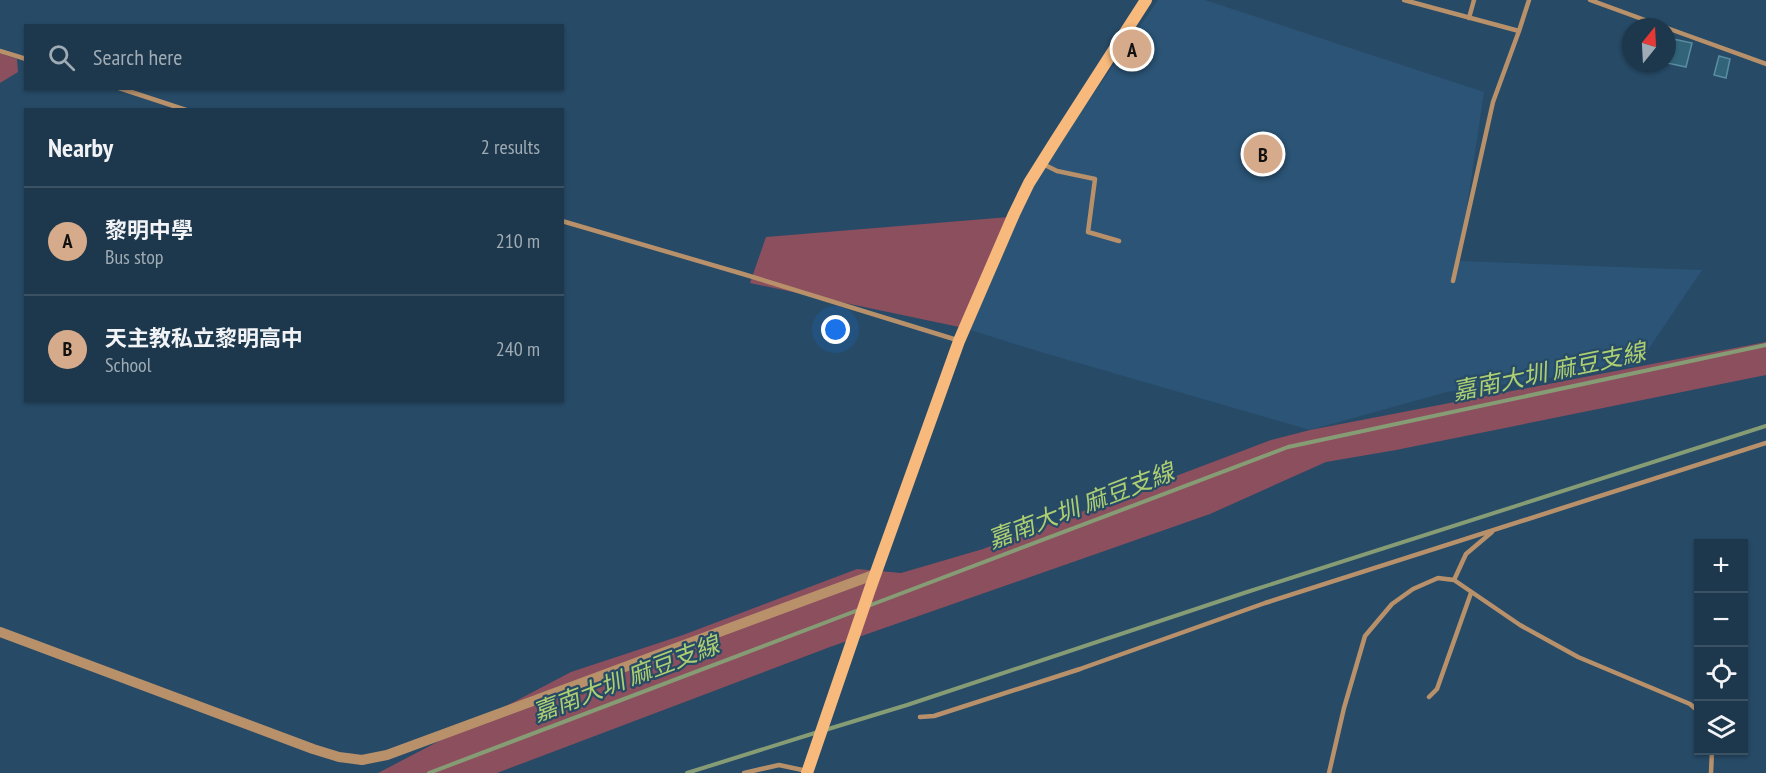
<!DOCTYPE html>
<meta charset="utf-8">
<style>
:root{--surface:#1d384c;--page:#253f53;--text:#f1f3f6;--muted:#a0acb5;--line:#3b5264;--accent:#d6ab8b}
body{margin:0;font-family:"PT Sans Narrow","Noto Sans TC",sans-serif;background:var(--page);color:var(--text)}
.controls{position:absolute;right:18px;bottom:18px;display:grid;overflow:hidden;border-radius:0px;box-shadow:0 2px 4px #0004}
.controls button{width:54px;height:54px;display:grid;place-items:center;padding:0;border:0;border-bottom:2px solid var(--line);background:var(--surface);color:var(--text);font:30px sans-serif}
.compass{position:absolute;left:1622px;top:18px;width:54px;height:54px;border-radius:50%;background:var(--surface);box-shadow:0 2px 4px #0004;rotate:18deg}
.you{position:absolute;left:836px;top:330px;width:21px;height:21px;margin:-15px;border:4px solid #fff;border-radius:50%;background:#1a73e8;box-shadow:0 0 0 9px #1a73e833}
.badge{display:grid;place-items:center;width:39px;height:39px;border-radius:50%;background:var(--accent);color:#111;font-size:20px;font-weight:700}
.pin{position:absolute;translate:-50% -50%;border:3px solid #fff;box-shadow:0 2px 6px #0006}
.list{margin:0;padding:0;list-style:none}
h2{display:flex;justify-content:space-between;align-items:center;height:78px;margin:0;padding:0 24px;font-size:26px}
h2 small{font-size:20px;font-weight:400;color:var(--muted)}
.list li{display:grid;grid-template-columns:39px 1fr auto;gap:18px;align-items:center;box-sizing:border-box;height:108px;padding:0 24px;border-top:2px solid var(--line)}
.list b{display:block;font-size:22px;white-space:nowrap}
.list p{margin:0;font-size:20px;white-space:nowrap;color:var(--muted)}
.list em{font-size:20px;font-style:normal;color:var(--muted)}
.icon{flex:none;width:33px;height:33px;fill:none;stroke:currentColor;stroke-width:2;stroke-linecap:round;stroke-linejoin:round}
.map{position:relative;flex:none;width:1766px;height:773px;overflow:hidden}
.search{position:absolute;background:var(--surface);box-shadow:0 2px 4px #0004;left:24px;top:24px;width:540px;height:66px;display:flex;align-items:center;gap:15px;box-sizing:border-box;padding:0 21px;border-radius:0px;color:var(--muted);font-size:22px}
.panel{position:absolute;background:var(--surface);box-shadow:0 2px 4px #0004;left:24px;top:108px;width:540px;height:294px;border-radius:0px}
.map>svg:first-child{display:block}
.built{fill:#2b5476}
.green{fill:#8c4f5e}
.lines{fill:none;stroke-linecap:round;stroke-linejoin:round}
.stream{stroke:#869c74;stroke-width:4}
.building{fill:#316478;stroke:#5a8da2;stroke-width:1.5}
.service{stroke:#b8916b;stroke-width:4.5}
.tertiary{stroke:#b8916b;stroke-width:10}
.secondary{stroke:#f7b97c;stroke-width:12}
.labels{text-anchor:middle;stroke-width:4.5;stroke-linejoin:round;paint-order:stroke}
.water-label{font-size:24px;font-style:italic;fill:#adcf72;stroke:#274a66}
</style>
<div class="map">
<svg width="1766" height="773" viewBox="0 0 1766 773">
<rect width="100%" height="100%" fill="#274a66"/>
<path class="built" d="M 1158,0 L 1205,0 L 1484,92 L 1459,261 L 1702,270 L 1637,366 L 1447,392 L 1310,430 L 1044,353 L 964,328 L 1009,217 Z"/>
<path class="green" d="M 0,53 L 17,59 L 18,72 L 0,83 Z
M 1009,217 L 964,328 L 750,283 L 766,237 Z
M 1766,342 L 1766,375 L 1396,450 L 1326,462 L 1210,514 L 830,647 L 497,773 L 378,773 L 571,672 L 683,635 L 857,569 L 901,573 L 983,549 L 1271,440 L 1310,430 Z"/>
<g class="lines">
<path class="stream" d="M 868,606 L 1288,447 L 1766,345
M 825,730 L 907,705 L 1247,592 L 1766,426
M 429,773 L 861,609
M 687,773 L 818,732"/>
</g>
<path class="building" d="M 1669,38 L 1692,43 L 1686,67 L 1667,63 L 1667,48 Z
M 1719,56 L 1730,59 L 1726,78 L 1714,75 Z"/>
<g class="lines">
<path class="service" d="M 1404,0 L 1519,31
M 1590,0 L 1664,27
M 1469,18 L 1474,0
M 1667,28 L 1766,64
M 0,51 L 26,59
M 119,88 L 186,110
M 1041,163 L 1057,171 L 1095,179 L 1088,232 L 1119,241
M 562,221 L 743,274 L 957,340
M 1453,281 L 1493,102 L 1519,31 L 1529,0
M 1454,580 L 1466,554 L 1492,532
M 1429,697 L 1437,689 L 1471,593
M 920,717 L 934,716 L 1080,669 L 1265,603 L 1766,443
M 744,773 L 779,765 L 807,771
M 1329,773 L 1344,708 L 1365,636 L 1392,604 L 1413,589 L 1438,578 L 1454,580 L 1520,625 L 1578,657 L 1690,704 L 1698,711
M 1711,773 L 1712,750"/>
<path class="tertiary" d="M 0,632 L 313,749 L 339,757 L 362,760 L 387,755 L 876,574"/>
<path class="secondary" d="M 807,773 L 870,589 L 959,341 L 1014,214 L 1029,183 L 1056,140 L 1146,0"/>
</g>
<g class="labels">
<g class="water-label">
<text transform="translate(1549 372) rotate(-12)" y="8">嘉南大圳 麻豆支線</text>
<text transform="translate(1081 506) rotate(-21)" y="8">嘉南大圳 麻豆支線</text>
<text transform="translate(626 679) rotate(-21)" y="8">嘉南大圳 麻豆支線</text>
</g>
</g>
</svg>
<div class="controls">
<button>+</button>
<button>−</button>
<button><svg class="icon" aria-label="locate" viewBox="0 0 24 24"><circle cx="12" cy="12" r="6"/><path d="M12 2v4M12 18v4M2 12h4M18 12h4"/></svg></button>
<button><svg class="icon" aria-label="layers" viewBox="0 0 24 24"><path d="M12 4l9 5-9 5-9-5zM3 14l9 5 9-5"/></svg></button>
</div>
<svg class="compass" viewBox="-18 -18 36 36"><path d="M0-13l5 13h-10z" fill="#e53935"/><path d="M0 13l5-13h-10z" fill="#a0acb5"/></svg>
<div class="you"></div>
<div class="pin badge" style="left:1132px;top:49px">A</div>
<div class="pin badge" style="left:1263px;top:154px">B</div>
<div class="search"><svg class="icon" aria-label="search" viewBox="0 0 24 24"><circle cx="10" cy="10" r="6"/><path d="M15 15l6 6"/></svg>Search here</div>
<section class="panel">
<h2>Nearby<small>2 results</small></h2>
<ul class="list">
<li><span class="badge">A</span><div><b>黎明中學</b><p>Bus stop</p></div><em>210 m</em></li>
<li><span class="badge">B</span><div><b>天主教私立黎明高中</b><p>School</p></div><em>240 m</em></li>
</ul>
</section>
</div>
